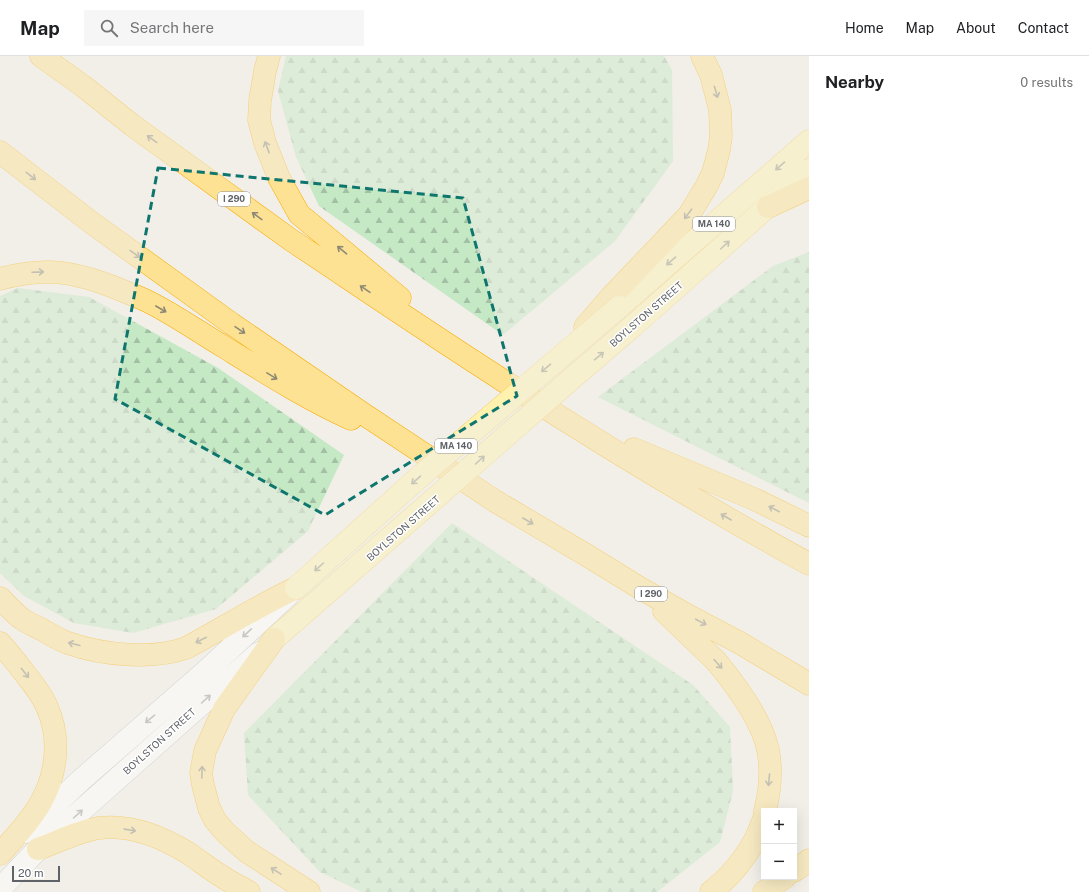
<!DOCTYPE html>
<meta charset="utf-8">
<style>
:root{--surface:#fff;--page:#f6f6f6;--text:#202124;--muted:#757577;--line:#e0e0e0}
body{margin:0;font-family:"Public Sans",sans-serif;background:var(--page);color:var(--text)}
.controls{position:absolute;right:12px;bottom:12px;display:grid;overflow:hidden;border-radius:0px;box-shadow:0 4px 16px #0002}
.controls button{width:36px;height:36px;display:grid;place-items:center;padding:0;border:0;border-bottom:1px solid var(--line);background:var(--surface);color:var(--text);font:20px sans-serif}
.scale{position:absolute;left:12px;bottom:10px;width:48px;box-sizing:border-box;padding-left:4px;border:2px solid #5f6368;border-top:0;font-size:11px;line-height:14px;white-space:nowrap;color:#5f6368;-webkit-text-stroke:3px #fff;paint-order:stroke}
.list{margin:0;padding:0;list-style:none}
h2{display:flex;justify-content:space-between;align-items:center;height:52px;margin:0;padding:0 16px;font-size:17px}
h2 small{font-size:13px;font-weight:400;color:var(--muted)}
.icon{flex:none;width:22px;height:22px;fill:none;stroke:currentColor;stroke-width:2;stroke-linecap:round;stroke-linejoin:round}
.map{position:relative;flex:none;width:809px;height:836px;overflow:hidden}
header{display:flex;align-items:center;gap:24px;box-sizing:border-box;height:56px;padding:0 20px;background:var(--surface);border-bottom:1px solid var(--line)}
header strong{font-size:19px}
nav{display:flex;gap:22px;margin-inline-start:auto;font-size:14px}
.search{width:280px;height:36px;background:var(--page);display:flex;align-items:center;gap:10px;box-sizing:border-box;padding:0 14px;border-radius:0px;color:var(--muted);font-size:15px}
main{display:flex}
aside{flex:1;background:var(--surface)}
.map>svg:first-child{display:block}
.forest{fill:url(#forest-firs)}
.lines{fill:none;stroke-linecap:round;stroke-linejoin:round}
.secondary-casing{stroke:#b6babf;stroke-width:23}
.primary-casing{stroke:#f2c960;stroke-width:23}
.motorway-casing{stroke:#f9ab00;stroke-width:23}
.secondary{stroke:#fff;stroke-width:22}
.primary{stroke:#fff2af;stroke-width:22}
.motorway{stroke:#fde293;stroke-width:22}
.primary-bridge-casing{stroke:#f2c960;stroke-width:23;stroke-linecap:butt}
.primary-bridge{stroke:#fff2af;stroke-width:22}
.oneway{stroke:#8e8975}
.oneway2{stroke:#979581}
.oneway3{stroke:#979a9d}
.marked{fill:none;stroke:#0f766e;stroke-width:3;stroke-dasharray:8 5;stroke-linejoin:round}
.labels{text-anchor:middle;stroke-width:3;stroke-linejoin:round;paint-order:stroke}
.shield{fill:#fff;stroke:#8f9295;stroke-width:1}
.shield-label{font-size:9px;font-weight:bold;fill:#5f6368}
.street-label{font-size:10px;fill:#5f6368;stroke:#fff}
</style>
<header>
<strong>Map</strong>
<div class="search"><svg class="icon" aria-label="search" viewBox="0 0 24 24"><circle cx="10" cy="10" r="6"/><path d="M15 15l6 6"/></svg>Search here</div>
<nav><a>Home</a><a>Map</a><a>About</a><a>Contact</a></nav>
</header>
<main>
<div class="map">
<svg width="809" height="836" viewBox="0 0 809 836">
<defs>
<pattern id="forest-firs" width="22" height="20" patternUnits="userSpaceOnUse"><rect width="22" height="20" fill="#c5e8c5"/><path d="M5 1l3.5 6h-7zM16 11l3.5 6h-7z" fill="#a3c0a4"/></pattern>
</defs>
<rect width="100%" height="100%" fill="#f1efe8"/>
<path class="forest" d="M 286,0 L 664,0 L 672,14 L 673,105 L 615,185 L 503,279 L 319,150 L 296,101 L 278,35 Z
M 809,196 L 809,447 L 598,341 L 773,210 Z
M 18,232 L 89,241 L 218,312 L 344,399 L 308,475 L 216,553 L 133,577 L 74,567 L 24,540 L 0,517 L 0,240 Z
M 452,467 L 693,629 L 730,671 L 733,735 L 720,786 L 657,836 L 362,836 L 320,816 L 248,739 L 244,677 Z"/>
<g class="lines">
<defs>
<path id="secondary" d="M 26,776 L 80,725 L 205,616 L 288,539
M 0,833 L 38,793 L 259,597"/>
<path id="primary" d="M 619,251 L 809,85
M 633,270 L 809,114
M 274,583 L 313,549"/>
<path id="motorway" d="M 41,0 L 83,30 L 132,69 L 291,184 C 357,228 423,273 490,316 C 594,384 700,448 809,508
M 269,0 L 265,15 L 260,45 L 259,64 L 265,87 L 279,122 L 299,158 L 400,242
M 0,96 L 92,167 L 232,268 L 365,359 L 495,445 L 588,500 L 640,532 L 689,560 L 740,587 L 809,628
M 768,151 L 809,132
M 0,223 C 47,210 77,216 121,234 C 130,238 140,241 149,246 C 175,259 199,276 224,291 C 266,317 307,343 351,363
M 585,271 L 611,241 L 689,159 L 706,131 L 713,117 L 719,94 L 721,80 L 720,54 L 711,19 L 702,0
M 634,393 L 754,443 L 809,470
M 0,542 C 7,549 14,557 22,563 C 28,567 35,570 41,573 C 50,578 59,584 68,587 C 102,599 152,604 186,592 C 223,572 258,550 296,532
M 664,555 L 716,605 C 735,628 762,664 768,694 C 772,714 770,735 765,755
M 274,583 L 224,653 L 205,695 L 201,717 L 203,729 L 209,752 L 215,764 L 225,776 L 246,795 L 309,836
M 0,587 C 8,596 16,606 23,615 C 32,627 42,638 47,651 C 61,682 57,719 40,748 C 29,767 14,782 0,798
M 38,793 C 58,786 78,775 99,772 C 130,768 162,781 188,797 C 200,805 211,814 223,821 C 231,827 241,831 249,836
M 794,815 L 809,804
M 711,836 C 736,816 754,793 764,762
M 764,836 L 785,821"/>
</defs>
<use href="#secondary" class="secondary-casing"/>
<use href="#primary" class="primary-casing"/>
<use href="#motorway" class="motorway-casing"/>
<use href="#secondary" class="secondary"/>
<use href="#primary" class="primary"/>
<use href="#motorway" class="motorway"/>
<defs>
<path id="primary-bridge" d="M 296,532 L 417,423 L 619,251
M 313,549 L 570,324 L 633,270"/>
</defs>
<use href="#primary-bridge" class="primary-bridge-casing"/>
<use href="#primary-bridge" class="primary-bridge"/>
</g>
<defs><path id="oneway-shaft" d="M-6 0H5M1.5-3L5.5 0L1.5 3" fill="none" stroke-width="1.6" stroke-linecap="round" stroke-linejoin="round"/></defs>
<g class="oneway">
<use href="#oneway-shaft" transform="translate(716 36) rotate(74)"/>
<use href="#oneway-shaft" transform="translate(152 83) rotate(-144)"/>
<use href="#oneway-shaft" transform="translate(267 91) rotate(-110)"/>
<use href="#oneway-shaft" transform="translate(31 120) rotate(38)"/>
<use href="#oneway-shaft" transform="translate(688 158) rotate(127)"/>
<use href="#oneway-shaft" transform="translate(257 160) rotate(-144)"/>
<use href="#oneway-shaft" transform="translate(342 194) rotate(-140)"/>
<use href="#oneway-shaft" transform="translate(135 198) rotate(36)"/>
<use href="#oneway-shaft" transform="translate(38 216) rotate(-2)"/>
<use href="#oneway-shaft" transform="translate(365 233) rotate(-146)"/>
<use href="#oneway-shaft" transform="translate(161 253) rotate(30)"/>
<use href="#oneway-shaft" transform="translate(240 274) rotate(34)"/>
<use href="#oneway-shaft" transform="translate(272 320) rotate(31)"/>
<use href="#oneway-shaft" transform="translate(774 453) rotate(-153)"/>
<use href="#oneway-shaft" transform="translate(726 461) rotate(-150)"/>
<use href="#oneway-shaft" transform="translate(528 465) rotate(30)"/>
<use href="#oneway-shaft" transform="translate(701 566) rotate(28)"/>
<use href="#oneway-shaft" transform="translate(201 584) rotate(153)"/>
<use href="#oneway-shaft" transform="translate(74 588) rotate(-166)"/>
<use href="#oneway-shaft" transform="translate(718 608) rotate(48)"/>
<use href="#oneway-shaft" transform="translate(25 617) rotate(52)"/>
<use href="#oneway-shaft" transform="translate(202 716) rotate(-88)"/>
<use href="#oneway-shaft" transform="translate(769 724) rotate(95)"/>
<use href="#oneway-shaft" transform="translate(130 774) rotate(8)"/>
<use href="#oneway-shaft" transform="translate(276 815) rotate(-148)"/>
</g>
<g class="oneway2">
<use href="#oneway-shaft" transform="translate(780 110) rotate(139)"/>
<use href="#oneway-shaft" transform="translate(725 189) rotate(-42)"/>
<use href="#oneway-shaft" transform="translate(671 205) rotate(139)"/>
<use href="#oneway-shaft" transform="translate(599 300) rotate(-40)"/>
<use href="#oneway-shaft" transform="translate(546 312) rotate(140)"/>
<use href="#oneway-shaft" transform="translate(480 404) rotate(-42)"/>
<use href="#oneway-shaft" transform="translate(416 424) rotate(139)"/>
<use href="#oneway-shaft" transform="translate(319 511) rotate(138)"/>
</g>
<g class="oneway3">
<use href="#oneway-shaft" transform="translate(247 577) rotate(137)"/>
<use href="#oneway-shaft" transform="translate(206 643) rotate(-42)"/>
<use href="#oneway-shaft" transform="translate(150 663) rotate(140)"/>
<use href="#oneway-shaft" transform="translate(78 758) rotate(-42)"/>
</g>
<path d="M0 0H809V836H0ZM 158,112 L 463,142 L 517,340 L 325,459 L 115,343 Z" fill="#f1efe8" fill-opacity=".55" fill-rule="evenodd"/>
<path class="marked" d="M 158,112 L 463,142 L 517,340 L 325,459 L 115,343 Z"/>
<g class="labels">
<g class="shield">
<rect x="218" y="136" width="32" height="14" rx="3"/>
<rect x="693" y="161" width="42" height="14" rx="3"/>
<rect x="435" y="383" width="42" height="14" rx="3"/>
<rect x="635" y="531" width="32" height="14" rx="3"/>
</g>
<g class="shield-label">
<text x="234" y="146">I 290</text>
<text x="714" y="171">MA 140</text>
<text x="456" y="393">MA 140</text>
<text x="651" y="541">I 290</text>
</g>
<g class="street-label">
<text transform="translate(646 258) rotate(-41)" y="4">BOYLSTON STREET</text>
<text transform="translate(403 472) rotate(-41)" y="4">BOYLSTON STREET</text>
<text transform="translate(159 685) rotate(-42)" y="4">BOYLSTON STREET</text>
</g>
</g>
</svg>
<div class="controls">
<button>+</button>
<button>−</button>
</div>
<div class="scale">20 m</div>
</div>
<aside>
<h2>Nearby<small>0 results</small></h2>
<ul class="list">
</ul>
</aside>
</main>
